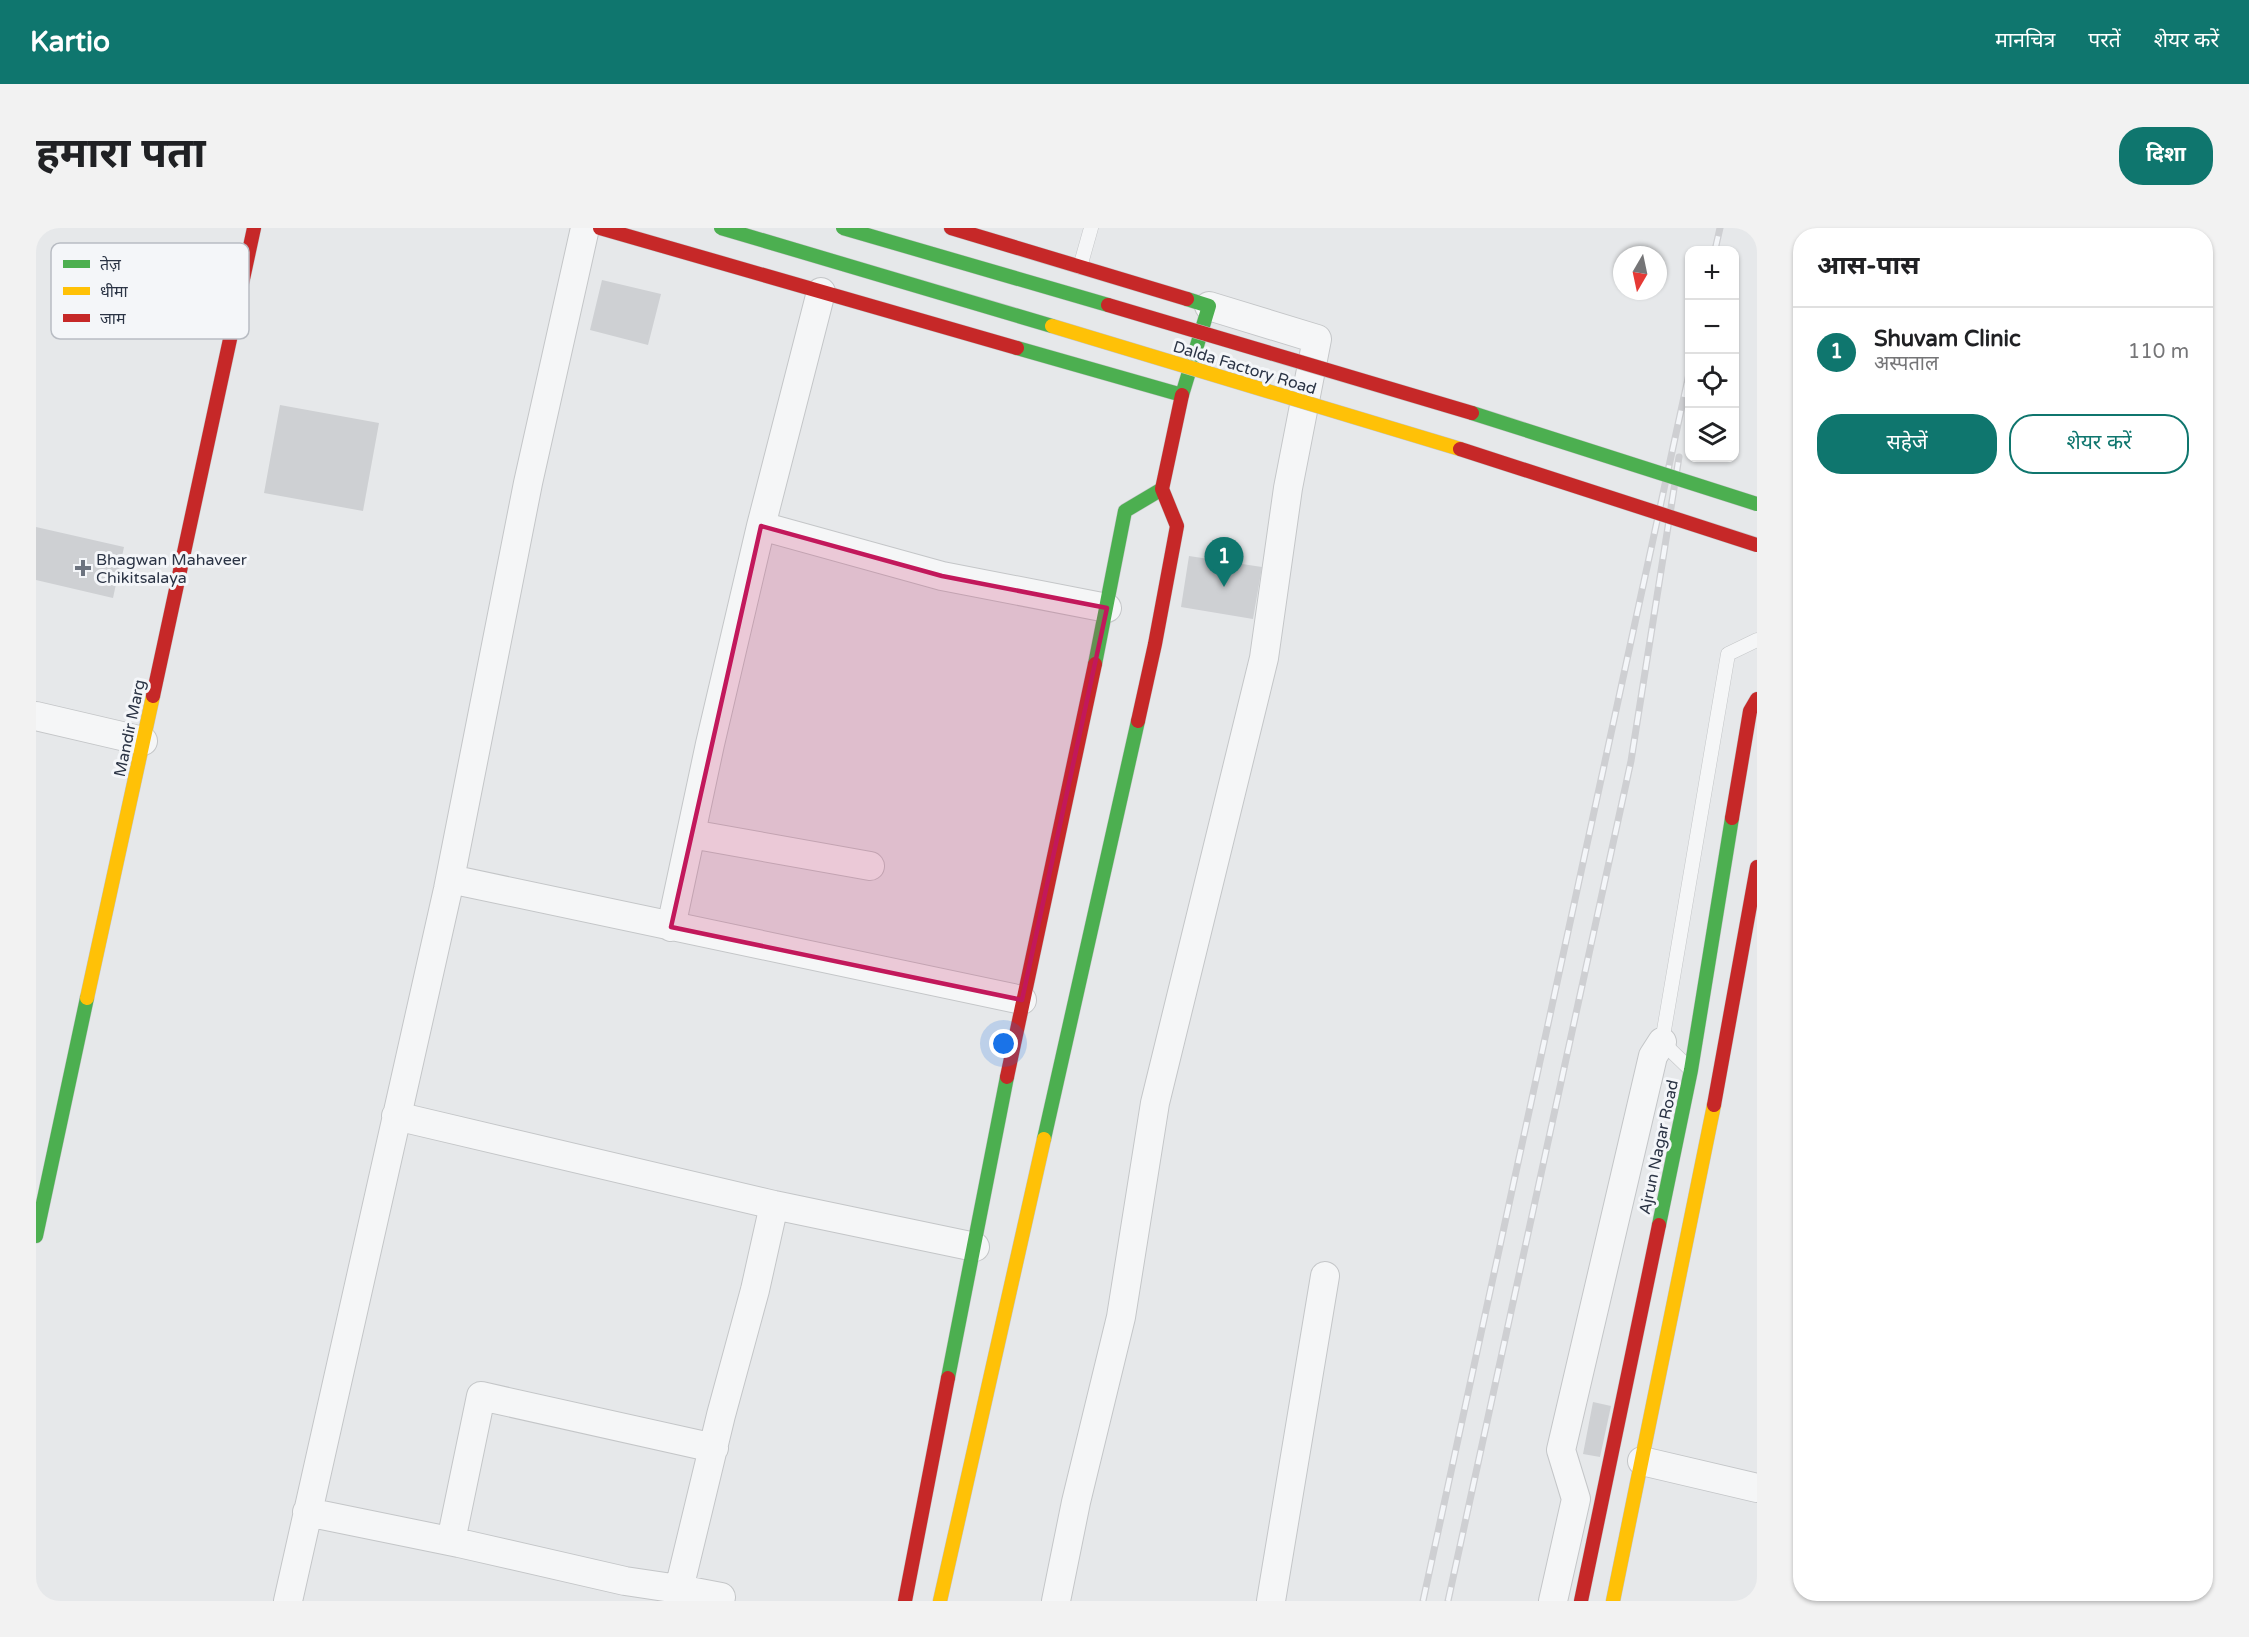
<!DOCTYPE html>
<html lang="hi">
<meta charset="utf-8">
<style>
:root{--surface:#fff;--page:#f2f2f2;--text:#202124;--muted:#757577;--line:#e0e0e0;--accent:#0f766e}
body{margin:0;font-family:"Varela Round","Noto Sans Devanagari",sans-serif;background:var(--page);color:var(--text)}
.controls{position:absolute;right:18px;top:18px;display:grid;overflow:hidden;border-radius:12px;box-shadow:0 2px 4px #0004}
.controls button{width:54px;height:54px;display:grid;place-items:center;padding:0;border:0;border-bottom:2px solid var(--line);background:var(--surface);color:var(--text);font:30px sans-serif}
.compass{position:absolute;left:1577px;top:18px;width:54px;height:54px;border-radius:50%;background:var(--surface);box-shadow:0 2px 4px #0004;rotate:189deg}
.you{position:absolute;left:968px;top:816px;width:21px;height:21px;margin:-15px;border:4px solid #fff;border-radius:50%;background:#1a73e8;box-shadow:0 0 0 9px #1a73e833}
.badge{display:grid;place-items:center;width:39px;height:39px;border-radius:50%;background:var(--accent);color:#fff;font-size:20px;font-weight:700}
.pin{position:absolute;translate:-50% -50px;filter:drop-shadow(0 2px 3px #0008)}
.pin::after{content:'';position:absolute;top:32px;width:21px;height:18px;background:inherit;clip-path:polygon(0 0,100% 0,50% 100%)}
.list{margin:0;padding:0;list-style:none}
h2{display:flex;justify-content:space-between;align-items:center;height:78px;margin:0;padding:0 24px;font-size:26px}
h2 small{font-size:20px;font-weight:400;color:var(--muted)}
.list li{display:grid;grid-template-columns:39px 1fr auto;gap:18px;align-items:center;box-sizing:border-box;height:90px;padding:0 24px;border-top:2px solid var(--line)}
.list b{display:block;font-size:22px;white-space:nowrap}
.list p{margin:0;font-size:20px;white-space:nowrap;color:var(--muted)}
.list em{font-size:20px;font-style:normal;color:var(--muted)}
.actions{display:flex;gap:12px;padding:18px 24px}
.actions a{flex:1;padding:14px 0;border:2px solid var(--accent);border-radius:24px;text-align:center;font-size:21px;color:var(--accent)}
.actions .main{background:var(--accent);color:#fff}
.icon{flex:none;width:33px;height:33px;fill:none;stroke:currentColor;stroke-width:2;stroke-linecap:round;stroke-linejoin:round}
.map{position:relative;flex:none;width:1721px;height:1373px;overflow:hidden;border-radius:24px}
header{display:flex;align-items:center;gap:36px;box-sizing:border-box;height:84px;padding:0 30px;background:var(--accent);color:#fff}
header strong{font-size:28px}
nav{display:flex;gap:33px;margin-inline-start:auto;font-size:21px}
.intro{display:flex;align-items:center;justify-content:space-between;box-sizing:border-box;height:144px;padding:0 36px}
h1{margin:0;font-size:42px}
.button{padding:15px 27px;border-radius:24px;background:var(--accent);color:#fff;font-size:21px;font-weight:700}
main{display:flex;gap:36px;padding:0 36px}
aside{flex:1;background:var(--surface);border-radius:24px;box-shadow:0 2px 4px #0004}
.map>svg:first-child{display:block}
.building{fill:#ced0d3}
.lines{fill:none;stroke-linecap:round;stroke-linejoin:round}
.lane-casing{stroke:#c4c6c8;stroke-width:15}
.street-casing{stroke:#c4c6c8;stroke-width:30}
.fast-casing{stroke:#c4c6c8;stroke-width:15}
.slow-casing{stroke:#c4c6c8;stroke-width:15}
.jam-casing{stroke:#c4c6c8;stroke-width:15}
.lane{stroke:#f5f6f7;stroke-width:14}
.street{stroke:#f5f6f7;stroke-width:28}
.fast{stroke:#4caf50;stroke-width:14}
.slow{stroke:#ffc107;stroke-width:14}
.jam{stroke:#c62828;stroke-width:14}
.rail-casing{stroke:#cecfd2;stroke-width:7}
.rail{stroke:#f4f6f9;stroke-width:4.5;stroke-dasharray:14;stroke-linecap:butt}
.fast-bridge-casing{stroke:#c4c6c8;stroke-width:15;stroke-linecap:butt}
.slow-bridge-casing{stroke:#c4c6c8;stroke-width:15;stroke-linecap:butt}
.jam-bridge-casing{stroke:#c4c6c8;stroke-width:15;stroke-linecap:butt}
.fast-bridge{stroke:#4caf50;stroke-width:14}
.slow-bridge{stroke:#ffc107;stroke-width:14}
.jam-bridge{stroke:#c62828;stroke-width:14}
.marked{fill:#c2185b;fill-opacity:0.2;stroke:#c2185b;stroke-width:4.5;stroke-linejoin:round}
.poi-dot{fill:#6c737f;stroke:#f4f6f9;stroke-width:2}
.labels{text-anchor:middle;stroke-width:6;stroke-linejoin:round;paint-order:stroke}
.street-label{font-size:16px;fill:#2b3445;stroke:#f4f6f9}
.poi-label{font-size:16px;fill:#2b3445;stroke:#f4f6f9;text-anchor:start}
.key{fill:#f4f6f9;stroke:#b8bcc3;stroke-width:1.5}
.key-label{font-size:16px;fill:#2b3445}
</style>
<header>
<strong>Kartio</strong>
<nav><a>मानचित्र</a><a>परतें</a><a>शेयर करें</a></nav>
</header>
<div class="intro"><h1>हमारा पता</h1><a class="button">दिशा</a></div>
<main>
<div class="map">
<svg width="1721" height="1373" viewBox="0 0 1721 1373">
<rect width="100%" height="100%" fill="#e6e8ea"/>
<path class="building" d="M 566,52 L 625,66 L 612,117 L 554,102 Z
M 244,177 L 343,195 L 327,283 L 228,265 Z
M 0,299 L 88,319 L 77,370 L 0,352 Z
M 1153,328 L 1226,339 L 1217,391 L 1145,379 Z
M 1557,1174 L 1575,1178 L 1564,1229 L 1547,1226 Z"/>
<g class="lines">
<defs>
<path id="lane" d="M 1044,39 L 1055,0
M 1653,840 L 1626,814 L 1692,426 L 1721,412"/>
<path id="street" d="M 725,298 L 906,348 L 1071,380
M 0,488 L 107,513
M 655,606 L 834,638
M 414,651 L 986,772
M 635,699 L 674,516 L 725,298 L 785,64
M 360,888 L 738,977 L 939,1019
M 1606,1233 L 1721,1260
M 271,1284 L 423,1315 L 589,1353 L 643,1361 L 685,1187 L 719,1062 L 738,977
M 415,1313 L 445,1168 L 678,1220
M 643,1361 L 685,1369
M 252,1373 L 412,661 L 492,255 L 549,0
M 1020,1373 L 1040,1274 L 1085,1089 L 1119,875 L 1228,430 L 1252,260 L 1281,111 L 1173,78
M 1235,1373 L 1289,1048
M 1517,1373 L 1540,1271 L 1525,1222 L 1617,828 L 1626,814"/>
<path id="fast" d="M 981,120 L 1146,167 L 1173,78 L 1151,71
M 1059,436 L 1089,283 L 1126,261
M 1008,911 L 1102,493
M 1623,997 L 1655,842 L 1696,590
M 0,1008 L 51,770
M 912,1150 L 971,849"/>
<path id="slow" d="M 51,770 L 117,468
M 904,1373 L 1008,911
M 1577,1373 L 1678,877"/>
<path id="jam" d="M 564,0 L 981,120
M 915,0 L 1151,71
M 117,468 L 218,0
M 1102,493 L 1119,416 L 1141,298 L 1126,261 L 1146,167
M 1696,590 L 1714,483 L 1721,471
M 971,849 L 1059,436
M 1678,877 L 1721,639
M 869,1373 L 912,1150
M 1545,1373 L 1623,997"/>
</defs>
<use href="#lane" class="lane-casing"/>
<use href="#street" class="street-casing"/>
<use href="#fast" class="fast-casing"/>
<use href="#slow" class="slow-casing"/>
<use href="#jam" class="jam-casing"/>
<use href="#lane" class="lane"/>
<use href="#street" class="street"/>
<use href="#fast" class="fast"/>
<use href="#slow" class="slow"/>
<use href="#jam" class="jam"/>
<defs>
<path id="rail" d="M 1679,22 L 1684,0
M 1387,1373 L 1654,141
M 1412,1373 L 1595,533 L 1643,229"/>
</defs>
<use href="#rail" class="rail-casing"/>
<use href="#rail" class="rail"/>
<defs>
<path id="fast-bridge" d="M 685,0 L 1016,98
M 807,0 L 1072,77
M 1436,185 L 1721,276"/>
<path id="slow-bridge" d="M 1016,98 L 1424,221"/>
<path id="jam-bridge" d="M 1072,77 L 1436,185
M 1424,221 L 1721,317"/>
</defs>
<use href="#fast-bridge" class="fast-bridge-casing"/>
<use href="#slow-bridge" class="slow-bridge-casing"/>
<use href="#jam-bridge" class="jam-bridge-casing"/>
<use href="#fast-bridge" class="fast-bridge"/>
<use href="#slow-bridge" class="slow-bridge"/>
<use href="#jam-bridge" class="jam-bridge"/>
</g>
<path class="marked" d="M 725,298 L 906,348 L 1071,380 L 986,772 L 635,699 Z"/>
<path class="poi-dot" d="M44 331h6v6h6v6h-6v6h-6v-6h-6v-6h6z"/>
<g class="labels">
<g class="street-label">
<text transform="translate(1209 139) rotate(17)" y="6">Dalda Factory Road</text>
<text transform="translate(93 500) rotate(-78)" y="6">Mandir Marg</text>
<text transform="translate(1622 919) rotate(-78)" y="6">Ajrun Nagar Road</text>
</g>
<g class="poi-label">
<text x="60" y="337">Bhagwan Mahaveer<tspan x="60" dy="18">Chikitsalaya</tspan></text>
</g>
</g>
<rect x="15" y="15" width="198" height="96" rx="9" class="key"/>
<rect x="27" y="32" width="27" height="8" fill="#4caf50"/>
<rect x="27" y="59" width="27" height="8" fill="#ffc107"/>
<rect x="27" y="86" width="27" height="8" fill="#c62828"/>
<g class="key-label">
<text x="64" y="42">तेज़</text>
<text x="64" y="69">धीमा</text>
<text x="64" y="96">जाम</text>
</g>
</svg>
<div class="controls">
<button>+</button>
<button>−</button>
<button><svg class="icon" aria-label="locate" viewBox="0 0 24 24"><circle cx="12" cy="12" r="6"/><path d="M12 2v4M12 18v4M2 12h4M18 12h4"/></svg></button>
<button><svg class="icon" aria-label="layers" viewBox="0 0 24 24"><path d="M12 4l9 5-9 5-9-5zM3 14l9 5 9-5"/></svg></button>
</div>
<svg class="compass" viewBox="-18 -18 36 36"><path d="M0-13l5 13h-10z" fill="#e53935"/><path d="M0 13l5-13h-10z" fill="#757577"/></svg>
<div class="you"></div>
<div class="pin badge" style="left:1188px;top:359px">1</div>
</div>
<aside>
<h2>आस-पास<small></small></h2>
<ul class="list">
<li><span class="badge">1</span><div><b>Shuvam Clinic</b><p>अस्पताल</p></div><em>110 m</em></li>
</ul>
<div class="actions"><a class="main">सहेजें</a><a>शेयर करें</a></div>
</aside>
</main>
